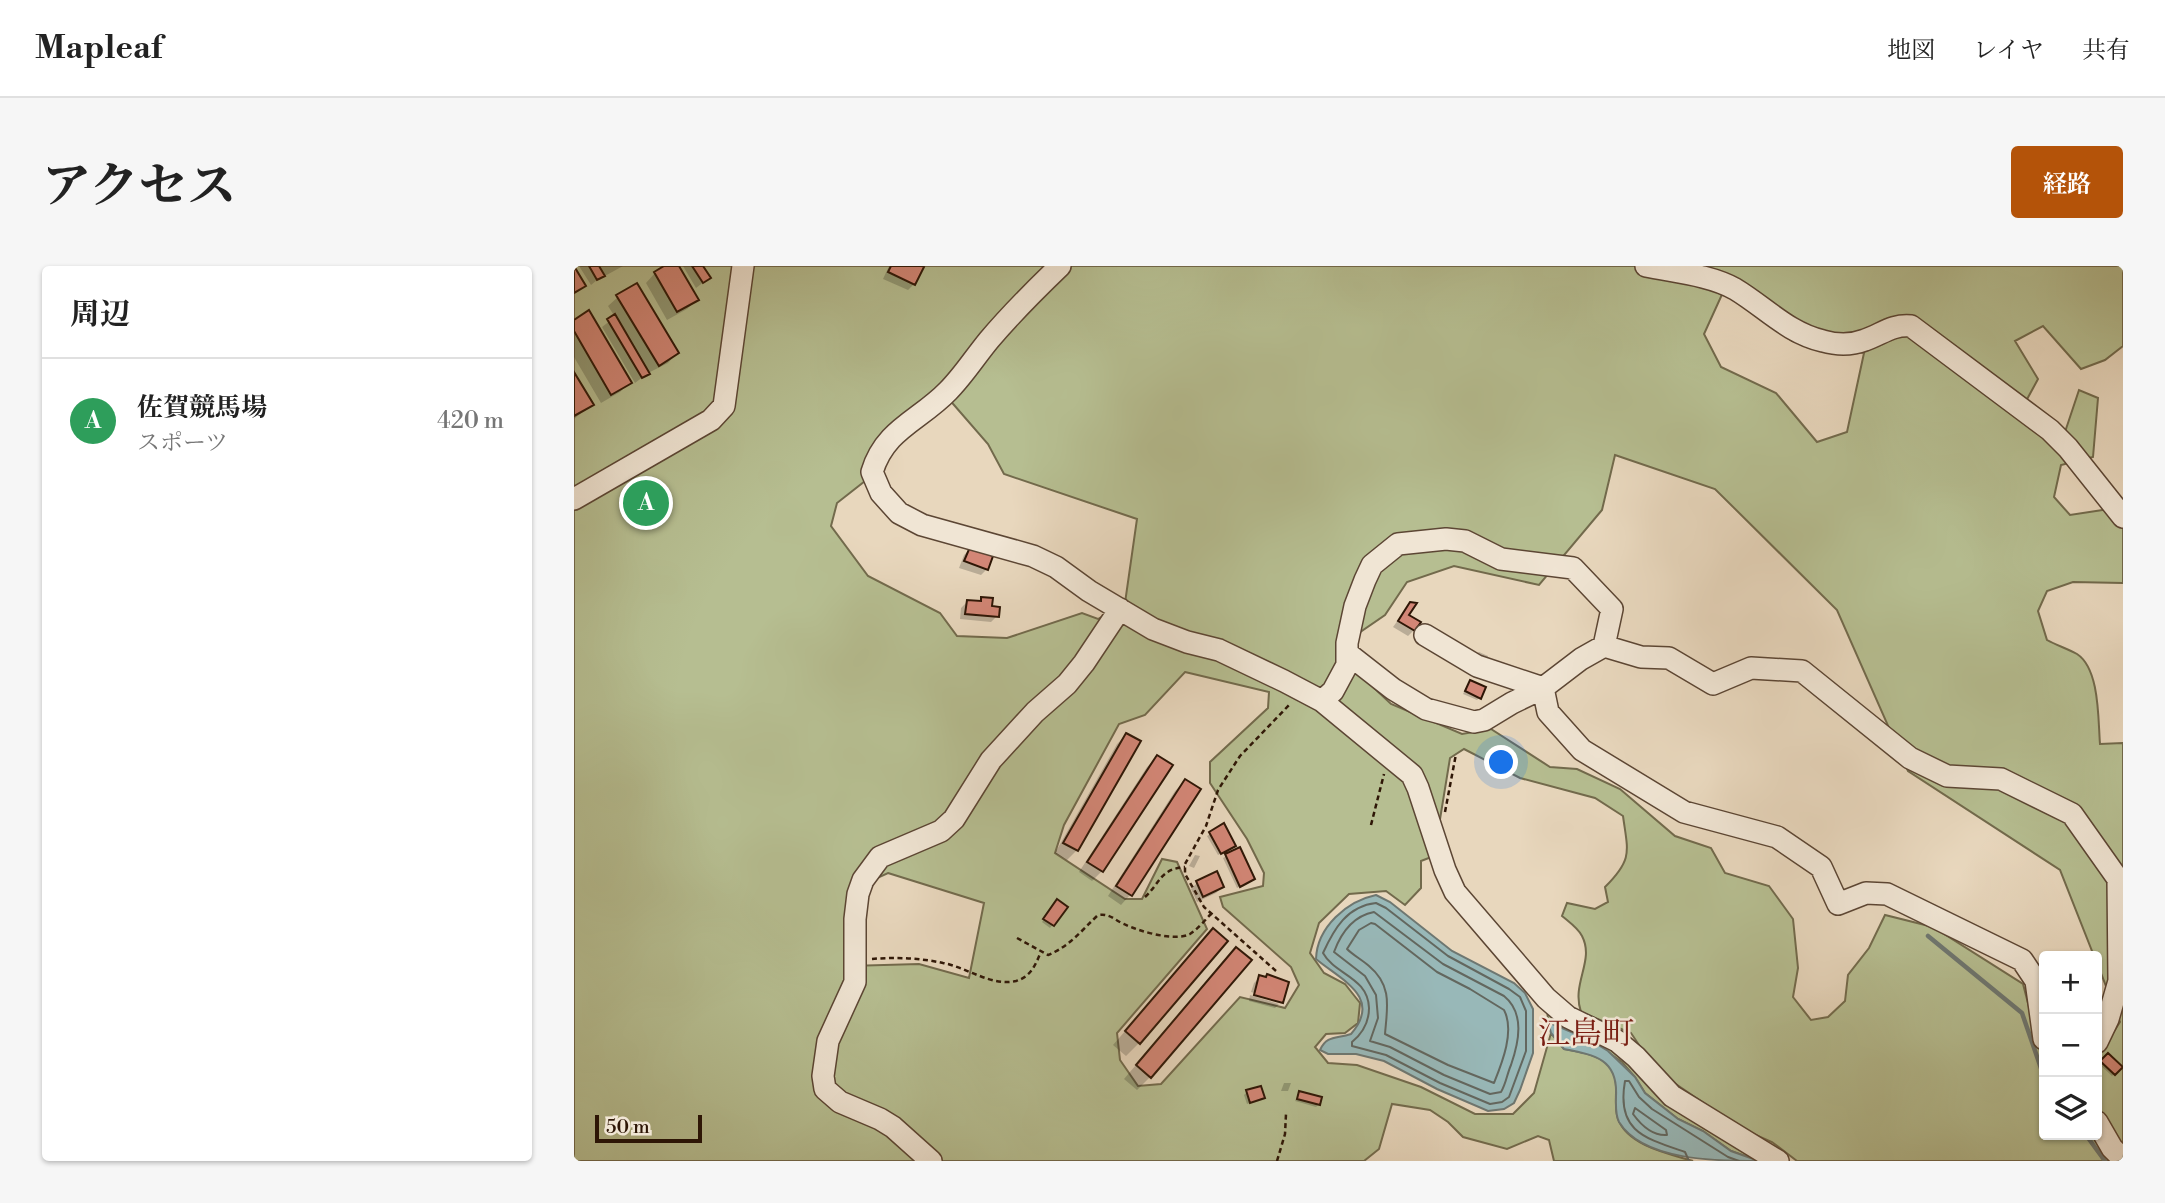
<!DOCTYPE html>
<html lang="ja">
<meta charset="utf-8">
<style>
:root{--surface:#fff;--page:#f6f6f6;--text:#222;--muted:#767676;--line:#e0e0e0;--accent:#b45309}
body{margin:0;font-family:"Libre Bodoni","Noto Serif JP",serif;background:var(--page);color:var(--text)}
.controls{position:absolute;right:21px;bottom:21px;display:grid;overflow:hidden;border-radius:7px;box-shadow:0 2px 5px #0004}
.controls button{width:63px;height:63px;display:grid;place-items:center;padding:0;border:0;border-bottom:2px solid var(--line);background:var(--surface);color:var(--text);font:35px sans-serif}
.scale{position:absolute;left:21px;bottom:18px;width:107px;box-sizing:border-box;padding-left:7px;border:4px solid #2e1606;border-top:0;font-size:19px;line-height:24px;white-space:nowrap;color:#2e1606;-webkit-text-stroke:5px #f0e5d4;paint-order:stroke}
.you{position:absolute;left:928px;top:497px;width:24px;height:24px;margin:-18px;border:5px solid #fff;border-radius:50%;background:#1a73e8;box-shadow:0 0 0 10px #1a73e833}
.badge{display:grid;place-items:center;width:46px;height:46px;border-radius:50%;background:var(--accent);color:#fff;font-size:23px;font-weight:700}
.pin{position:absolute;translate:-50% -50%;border:4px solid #fff;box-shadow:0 2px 7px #0006}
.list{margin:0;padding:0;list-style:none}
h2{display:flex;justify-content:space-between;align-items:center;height:91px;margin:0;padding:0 28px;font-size:30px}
h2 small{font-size:23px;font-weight:400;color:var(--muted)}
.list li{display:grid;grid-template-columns:46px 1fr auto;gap:21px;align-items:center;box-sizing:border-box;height:126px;padding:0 28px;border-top:2px solid var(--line)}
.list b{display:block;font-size:26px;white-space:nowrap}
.list p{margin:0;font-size:23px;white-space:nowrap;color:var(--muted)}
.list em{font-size:23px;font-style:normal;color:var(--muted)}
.icon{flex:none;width:38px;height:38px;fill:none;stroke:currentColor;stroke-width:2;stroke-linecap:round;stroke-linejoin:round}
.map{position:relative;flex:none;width:1549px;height:895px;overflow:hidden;border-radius:7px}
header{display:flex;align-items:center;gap:42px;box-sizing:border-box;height:98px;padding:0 35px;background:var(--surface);border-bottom:2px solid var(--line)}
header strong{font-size:33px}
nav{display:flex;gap:38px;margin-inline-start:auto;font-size:24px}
.intro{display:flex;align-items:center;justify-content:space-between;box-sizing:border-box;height:168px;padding:0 42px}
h1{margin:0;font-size:49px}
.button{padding:18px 32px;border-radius:7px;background:var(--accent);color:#fff;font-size:24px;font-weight:700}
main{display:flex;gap:42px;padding:0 42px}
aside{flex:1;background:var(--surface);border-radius:7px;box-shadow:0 2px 5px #0004}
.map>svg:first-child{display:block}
.green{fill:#b6be91;stroke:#726a4c;stroke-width:2;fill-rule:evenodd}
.water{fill:#98b8b8;stroke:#6e7771;stroke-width:2}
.shadow{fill:#0003}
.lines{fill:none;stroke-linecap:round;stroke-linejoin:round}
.shore{stroke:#63675f;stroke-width:2}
.stream{stroke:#6e7771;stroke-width:4.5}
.building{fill:#d38676;stroke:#2e1606;stroke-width:2}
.minor-casing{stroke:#5c4634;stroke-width:24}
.path{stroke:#2e1606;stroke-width:2.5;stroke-dasharray:5 3.5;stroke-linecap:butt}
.minor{stroke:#f0e5d4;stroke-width:21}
.labels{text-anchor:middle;stroke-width:5;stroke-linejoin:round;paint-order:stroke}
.quarter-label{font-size:32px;fill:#7a1f14;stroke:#f0e5d4}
</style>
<header>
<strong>Mapleaf</strong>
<nav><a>地図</a><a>レイヤ</a><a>共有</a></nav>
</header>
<div class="intro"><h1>アクセス</h1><a class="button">経路</a></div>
<main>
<aside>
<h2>周辺<small></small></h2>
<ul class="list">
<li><span class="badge" style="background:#2e9e5b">A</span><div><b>佐賀競馬場</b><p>スポーツ</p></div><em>420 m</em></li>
</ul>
</aside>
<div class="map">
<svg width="1549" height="895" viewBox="0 0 1549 895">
<rect width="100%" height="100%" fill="#e8d7bd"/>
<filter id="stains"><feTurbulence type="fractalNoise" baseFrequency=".00286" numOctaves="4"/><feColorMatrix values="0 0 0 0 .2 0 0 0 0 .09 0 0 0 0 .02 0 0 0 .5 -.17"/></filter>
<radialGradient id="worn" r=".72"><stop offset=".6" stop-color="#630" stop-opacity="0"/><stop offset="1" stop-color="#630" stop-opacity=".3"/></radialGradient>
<path class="green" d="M 0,0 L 1549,0 L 1549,80 L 1531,94 L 1507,103 L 1469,60 L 1441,75 L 1464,113 L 1445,148 L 1491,166 L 1505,124 L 1524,132 L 1519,191 L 1487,199 L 1480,231 L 1496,249 L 1535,243 L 1549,236 L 1549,317 L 1499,316 L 1473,325 L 1464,345 L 1473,374 C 1482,379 1494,383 1503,388 C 1526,403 1524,454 1526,478 L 1549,477 L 1549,895 L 1223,895 L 1198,876 L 1168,863 L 1090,810 L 1075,794 L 1057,767 L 1007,746 C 997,717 1021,695 1008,670 C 1004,662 995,656 988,650 L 993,637 L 1021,643 L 1034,636 L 1031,621 C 1059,593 1054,586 1049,550 L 1021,532 L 946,512 L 890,483 L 876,492 L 860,590 L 847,595 L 847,622 L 831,639 L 812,625 L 775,628 L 745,657 L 736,687 L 750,707 L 771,718 L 786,737 L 784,757 L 771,767 L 752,768 L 741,781 L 754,797 L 783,799 L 847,821 L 901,848 L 939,848 L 960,827 L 977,767 L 990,783 C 1018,788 1044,792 1042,826 C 1042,835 1041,845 1044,853 C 1054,880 1095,888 1119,895 L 980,895 L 975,874 L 964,870 L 933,883 L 889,871 L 874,856 L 856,844 L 818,838 L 805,883 L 790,895 L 0,895 ZM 1150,24 L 1218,75 L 1290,87 L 1273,166 L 1243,176 L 1202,127 L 1147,101 L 1130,68 ZM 367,124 L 414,178 L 430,208 L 563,253 L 551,337 L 524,353 L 508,347 L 433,372 L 383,370 L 366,347 L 294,310 L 257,260 L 263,237 L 291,215 ZM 1041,189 L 1141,223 L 1263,344 L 1334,505 L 1486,604 L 1520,690 L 1523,690 L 1523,697 L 1546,756 L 1523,792 L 1523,869 L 1470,869 L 1470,792 L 1467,787 L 1449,718 L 1359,661 L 1311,649 L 1295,682 L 1274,709 L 1271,735 L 1254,751 L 1237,754 L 1219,731 L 1224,702 L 1219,653 L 1195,620 L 1151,607 L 1137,582 L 1101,570 L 1046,523 L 1003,503 L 976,501 L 917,463 L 888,468 L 817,438 L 768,392 L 766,380 L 811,349 L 833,316 L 880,300 L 965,319 L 1028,244 ZM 611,406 L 695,426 L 694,442 L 636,496 L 636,517 L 673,573 L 690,607 L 689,620 L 646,631 L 649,641 L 717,701 L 725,719 L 711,742 L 666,731 L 587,818 L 564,820 L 546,794 L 543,767 L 633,663 L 603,596 L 588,593 L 568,633 L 551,633 L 481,587 L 490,559 L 545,458 L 571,449 ZM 314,607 L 410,637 L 395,712 L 345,698 L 275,700 L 279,623 Z
M 973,740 L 1044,779 L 1185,895 L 1157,885 L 1129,865 L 1104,853 L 1071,827 L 1061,811 L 1048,796 L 1016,774 L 974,756 Z"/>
<path class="water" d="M 802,629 L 816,636 L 878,685 L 940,717 L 951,727 L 959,743 L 959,787 L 946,824 L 940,837 L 930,843 L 914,845 L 863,823 L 810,795 L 782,788 L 754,788 L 746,784 C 753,769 762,773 777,768 C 809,731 767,714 742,693 C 743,661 773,635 802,629 Z
M 974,756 L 1016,774 L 1034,785 L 1061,811 L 1071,827 L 1104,853 L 1129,865 L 1157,885 L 1185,895 C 1143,895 1069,895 1045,856 C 1041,848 1042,838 1042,830 C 1044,793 1021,789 990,783 L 977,767 Z"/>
<path class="shadow" d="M 5,0 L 49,0 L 29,11 L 28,10 L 17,19 Z
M 94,0 L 103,0 L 123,34 L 113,43 L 93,54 L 72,17 L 81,7 Z
M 109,0 L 127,0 L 135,12 L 122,22 Z
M 315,0 L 344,0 L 348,2 L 340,18 L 334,24 L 309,13 Z
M 44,31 L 103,87 L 94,97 L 74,107 L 61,117 L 28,61 L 41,51 L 34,40 Z
M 0,56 L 56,116 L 46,126 L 27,137 L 0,91 Z
M 0,109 L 17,139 L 0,153 Z
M 396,283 L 413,303 L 407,309 L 385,302 L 390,289 Z
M 408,332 L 423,350 L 417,356 L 386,353 L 387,342 L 393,336 L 403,337 Z
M 836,338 L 833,349 L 840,364 L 834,370 L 819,361 Z
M 905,386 L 914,390 L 913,395 L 902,388 Z
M 894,418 L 905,432 L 903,434 L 889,428 Z
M 552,469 L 503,584 L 493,594 L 481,587 L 543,478 Z
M 583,491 L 596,500 L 528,605 L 518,615 L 505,606 L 573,501 Z
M 611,515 L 624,524 L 556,629 L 547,639 L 534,630 L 601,525 Z
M 650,560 L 658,582 L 644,589 L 633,570 Z
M 665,584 L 677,615 L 663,622 L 649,592 Z
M 621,589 L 626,590 L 620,602 L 615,600 Z
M 623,617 L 648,621 L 642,627 L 623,636 L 617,623 Z
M 481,638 L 492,641 L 476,662 L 468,656 Z
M 639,664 L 565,777 L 552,790 L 539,779 Z
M 649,697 L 576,811 L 563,824 L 550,813 Z
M 693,710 L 713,717 L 706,737 L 706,734 L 677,726 L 680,717 L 686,711 L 691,712 Z
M 676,729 L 705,738 L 701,742 L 675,735 Z
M 1534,790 L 1546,801 L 1538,810 L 1525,798 Z
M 710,817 L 717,817 L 714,825 L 707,825 Z
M 673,826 L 689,832 L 673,838 L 670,829 Z
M 726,827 L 745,838 L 742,841 L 721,835 Z"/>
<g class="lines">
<path class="shore" d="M 802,637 L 812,642 L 874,690 L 935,723 L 946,731 L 952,745 L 952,785 L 935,831 L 928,836 L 916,838 L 866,817 L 812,789 L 778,780 L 778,776 C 789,767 795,757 795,742 C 794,711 761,709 749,687 C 760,663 773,640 802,637 Z
M 800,646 L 869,698 L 930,730 C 951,747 945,776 937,799 C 933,808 932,818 927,826 L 916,828 L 870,809 L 816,781 L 796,775 L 804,752 L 802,729 L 791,710 L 760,686 C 767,667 779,650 800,646 Z
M 797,657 L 801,658 L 863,706 L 896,723 L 930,744 C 941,765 928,797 920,817 L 874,799 L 811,768 C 813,742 819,720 795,700 C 788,694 779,689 773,683 L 785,664 Z
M 1061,842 L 1092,864 L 1093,869 C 1079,870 1067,859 1059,848 Z
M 1115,895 L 1111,886 C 1070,872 1042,865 1051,815 L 1055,815 L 1065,831 L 1078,843 L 1154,891 L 1165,895"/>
<path class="stream" d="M 1354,670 L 1448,747 L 1470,811
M 1512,869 L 1531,895"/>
</g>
<path class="building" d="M 0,0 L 12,20 L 0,27 Z
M 15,0 L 25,0 L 31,10 L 23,14 Z
M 90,0 L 105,0 L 125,34 L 103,46 L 80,6 Z
M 118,0 L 129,0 L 137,12 L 129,17 Z
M 317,0 L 348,0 L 350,1 L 341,19 L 314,6 Z
M 63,17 L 105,87 L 85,100 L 42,29 Z
M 15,44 L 58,117 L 37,129 L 0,65 L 0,54 Z
M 41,48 L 76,108 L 68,112 L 33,53 Z
M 0,106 L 20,139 L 0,150 Z
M 396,281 L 419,290 L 414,304 L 390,295 Z
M 407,331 L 419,332 L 418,340 L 426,341 L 425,351 L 391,348 L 393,334 L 407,335 Z
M 836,336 L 843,337 L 835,349 L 847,356 L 841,365 L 824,355 Z
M 896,414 L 912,421 L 907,433 L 891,425 Z
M 552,467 L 567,475 L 504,585 L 489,577 Z
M 583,489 L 599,499 L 529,606 L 513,596 Z
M 611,513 L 627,523 L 558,630 L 542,620 Z
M 650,557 L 662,580 L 647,588 L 635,566 Z
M 666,581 L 681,613 L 666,621 L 651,588 Z
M 643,605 L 650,621 L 629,631 L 622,615 Z
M 483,633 L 494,641 L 480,660 L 469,653 Z
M 639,662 L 654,675 L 566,778 L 551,765 Z
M 662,681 L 678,694 L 577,812 L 562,799 Z
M 693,708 L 715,716 L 709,737 L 680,729 L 685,709 L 692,711 Z
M 1534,787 L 1549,801 L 1541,809 L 1526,795 Z
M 687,820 L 691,832 L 676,837 L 672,824 Z
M 725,825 L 748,831 L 746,839 L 723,833 Z"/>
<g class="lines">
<defs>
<path id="minor" d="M 486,0 C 461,24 437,48 415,74 C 401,91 389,110 374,125 C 345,155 311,163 298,206 L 307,227 L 325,247 L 348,259 L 459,290 L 482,301 L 515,325 L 579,363 L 613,376 L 645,384 L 710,415 L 748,435 L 838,509 L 844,522 L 871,604 L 881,626 L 972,732 L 994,751 L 1043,775 L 1062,791 L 1098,830 L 1204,895
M 1072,0 C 1101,6 1136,9 1161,23 C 1191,41 1214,67 1249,75 C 1263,79 1278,79 1291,74 C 1308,68 1319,58 1337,60 L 1476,164 L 1494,182 L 1549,251
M 0,233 L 137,154 L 150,140 L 169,0
M 851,369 L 903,400 L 969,422 L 974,446 L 1008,484 L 1110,546 L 1203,571 L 1247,601 L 1264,638 L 1292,627 L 1313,628 L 1448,694 L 1462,715 L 1470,773
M 773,387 L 819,423 L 852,443 L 900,456 L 910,454 L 938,437 L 969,422 L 1007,393 L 1030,380 L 1067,391 L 1095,392 L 1139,418 L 1177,402 L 1228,405 L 1336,492 L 1373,510 L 1427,513 L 1498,548 L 1544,613 L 1545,715 L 1534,753 L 1523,776
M 748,435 L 759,425 L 773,399 L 773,377 L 781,340 L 791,314 L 798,299 L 824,278 L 872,273 L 891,275 L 927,293 L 999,302 L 1038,343 L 1030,380
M 1523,856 L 1538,882 L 1549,893
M 357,895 L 319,861 L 306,853 L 266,836 L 251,823 L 249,810 L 254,775 L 281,716 L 281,653 L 284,628 L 289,614 L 306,591 L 367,565 L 380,553 L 417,494 L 461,446 L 493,418 L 510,397 L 546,343"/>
</defs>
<use href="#minor" class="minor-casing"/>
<path class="path" d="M 871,546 L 882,488
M 797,559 L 810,508
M 571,631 C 587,616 586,603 611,601
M 443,672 L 474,689 C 496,680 507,665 524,649 C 536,647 540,654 550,658 C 564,665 601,676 616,668 C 624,663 631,654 637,648
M 298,693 C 321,691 346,692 369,697 C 392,701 418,721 442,715 C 456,711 461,700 466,688
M 702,705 L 630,641 L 611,608 L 611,598 L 632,560 L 644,524 L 666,490 L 717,437
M 703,895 L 711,868 L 712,848"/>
<use href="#minor" class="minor"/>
</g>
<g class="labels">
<g class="quarter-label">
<text x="1012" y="778">江島町</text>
</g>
</g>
<rect width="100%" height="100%" filter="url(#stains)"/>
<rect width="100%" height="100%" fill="url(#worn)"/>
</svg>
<div class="controls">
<button>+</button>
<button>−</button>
<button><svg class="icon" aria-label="layers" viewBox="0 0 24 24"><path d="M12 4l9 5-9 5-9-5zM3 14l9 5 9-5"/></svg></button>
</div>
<div class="scale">50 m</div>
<div class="you"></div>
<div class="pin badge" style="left:72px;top:237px;background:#2e9e5b">A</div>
</div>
</main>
